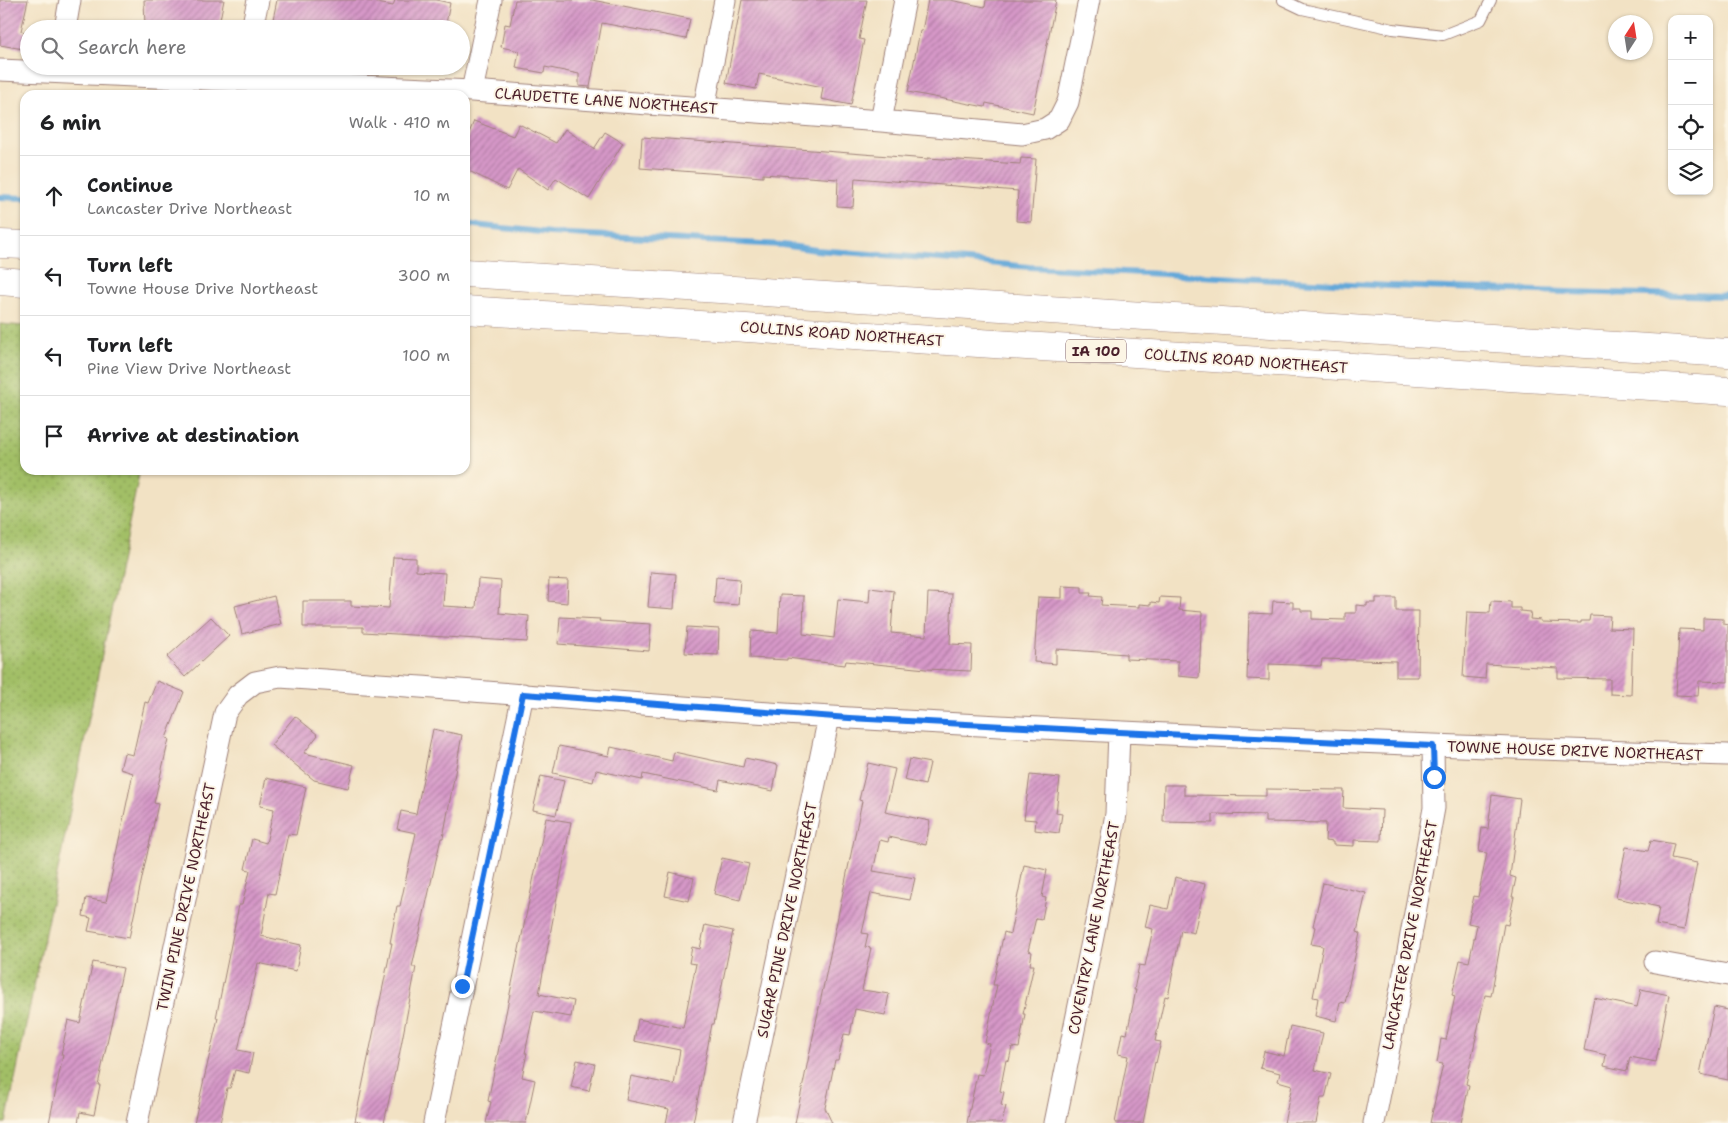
<!DOCTYPE html>
<meta charset="utf-8">
<style>
:root{--surface:#fff;--page:#f2f2f2;--text:#202124;--muted:#757577;--line:#e0e0e0}
body{margin:0;font-family:"Shantell Sans",sans-serif;background:var(--page);color:var(--text)}
.controls{position:absolute;right:15px;top:15px;display:grid;overflow:hidden;border-radius:10px;box-shadow:0 1px 4px #0004}
.controls button{width:45px;height:45px;display:grid;place-items:center;padding:0;border:0;border-bottom:1px solid var(--line);background:var(--surface);color:var(--text);font:25px sans-serif}
.compass{position:absolute;left:1608px;top:15px;width:45px;height:45px;border-radius:50%;background:var(--surface);box-shadow:0 1px 4px #0004;rotate:12deg}
.stop{position:absolute;width:15px;height:15px;margin:-11px;border:4px solid #1a73e8;border-radius:50%;background:#fff}
.stop.end{background:#1a73e8;border-color:#fff;box-shadow:0 1px 5px #0008}
.list{margin:0;padding:0;list-style:none}
h2{display:flex;justify-content:space-between;align-items:center;height:65px;margin:0;padding:0 20px;font-size:21px}
h2 small{font-size:16px;font-weight:400;color:var(--muted)}
.list li{display:grid;grid-template-columns:32px 1fr auto;gap:15px;align-items:center;box-sizing:border-box;height:80px;padding:0 20px;border-top:1px solid var(--line)}
.list b{display:block;font-size:19px;white-space:nowrap}
.list p{margin:0;font-size:16px;white-space:nowrap;color:var(--muted)}
.list em{font-size:16px;font-style:normal;color:var(--muted)}
.icon{flex:none;width:28px;height:28px;fill:none;stroke:currentColor;stroke-width:2;stroke-linecap:round;stroke-linejoin:round}
.map{position:relative;flex:none;width:1728px;height:1123px;overflow:hidden}
.search{position:absolute;background:var(--surface);box-shadow:0 1px 4px #0004;left:20px;top:20px;width:450px;height:55px;display:flex;align-items:center;gap:12px;box-sizing:border-box;padding:0 18px;border-radius:28px;color:var(--muted);font-size:19px}
.panel{position:absolute;background:var(--surface);box-shadow:0 1px 4px #0004;left:20px;top:90px;width:450px;height:385px;border-radius:15px}
.map>svg:first-child{display:block}
.grass{fill:url(#grass-dots);stroke:#766f48}
.lines{fill:none;stroke-linecap:round;stroke-linejoin:round}
.stream{stroke:#63a8d9;stroke-width:6}
.building{fill:url(#building-hatch)}
.service-casing{stroke:#9e8078;stroke-width:12}
.minor-casing{stroke:#9e8078;stroke-width:23}
.motorway-casing{stroke:#9e8078;stroke-width:29}
.service{stroke:#fff;stroke-width:10}
.minor{stroke:#fff;stroke-width:21}
.motorway{stroke:#fff;stroke-width:28}
.route{stroke:#1a73e8;stroke-width:6}
.labels{text-anchor:middle;stroke-width:4;stroke-linejoin:round;paint-order:stroke}
.shield{fill:#fcf5e5;stroke:#7f5f63;stroke-width:1}
.shield-label{font-size:14px;font-weight:bold;fill:#4a1f2b}
.street-label{font-size:15px;fill:#4a1f2b;stroke:#fcf5e5}
</style>
<div class="map">
<svg width="1728" height="1123" viewBox="0 0 1728 1123">
<defs>
<pattern id="grass-dots" width="8" height="8" patternUnits="userSpaceOnUse" patternTransform="scale(1.25)"><rect width="8" height="8" fill="#a2bf66"/><path d="M2 2h.1M6 6h.1" fill="none" stroke="#869b54" stroke-width="1.8" stroke-linecap="round"/></pattern>
<pattern id="building-hatch" width="6" height="6" patternUnits="userSpaceOnUse" patternTransform="scale(1.25)"><rect width="6" height="6" fill="#d698c8"/><path d="M-1 1l2-2M0 6l6-6M5 7l2-2" fill="none" stroke="#b07ba3"/></pattern>
</defs>
<rect width="100%" height="100%" fill="#fcf5e5"/>
<filter id="ink" filterUnits="userSpaceOnUse"><feTurbulence type="fractalNoise" baseFrequency=".02" numOctaves="2"/><feDisplacementMap in="SourceGraphic" scale="10" xChannelSelector="R" yChannelSelector="G"/><feConvolveMatrix kernelMatrix="1 2 1 2 8 2 1 2 1" color-interpolation-filters="sRGB"/></filter>
<filter id="wash" filterUnits="userSpaceOnUse"><feTurbulence type="fractalNoise" baseFrequency=".0096" numOctaves="4" result="noise"/><feDisplacementMap in="SourceGraphic" scale="20" xChannelSelector="R" yChannelSelector="G"/><feGaussianBlur stdDeviation="1.12" result="paint"/><feColorMatrix in="noise" values="0 0 0 0 0 0 0 0 0 0 0 0 0 0 0 0 0 1.4 0 .05"/><feComposite in="paint" operator="in"/></filter>
<g filter="url(#wash)">
<rect width="100%" height="100%" fill="#f2e2c4"/>
<path class="grass" d="M 0,324 L 25,326 L 25,470 L 140,470 L 6,1123 L 0,1123 Z"/>
<g class="lines">
<path class="stream" d="M 0,197 L 25,198
M 465,224 L 550,233 L 783,245 L 816,250 L 967,261 L 1029,267 L 1390,286 L 1566,292 L 1728,296"/>
</g>
<g id="blocks">
<path class="building" d="M 0,0 L 28,0 L 21,31 L 29,33 L 29,50 L 0,45 Z
M 144,0 L 224,0 L 218,29 L 185,29 L 185,25 L 145,26 Z
M 277,0 L 362,0 L 393,6 L 395,0 L 436,0 L 450,3 L 445,29 L 271,29 Z
M 515,0 L 592,0 L 690,19 L 686,39 L 602,23 L 590,87 L 579,86 L 579,74 L 545,67 L 544,73 L 516,68 L 519,51 L 501,47 L 505,24 L 510,25 Z
M 742,0 L 867,0 L 859,39 L 864,40 L 851,105 L 821,99 L 823,87 L 759,74 L 756,89 L 726,83 Z
M 928,0 L 950,0 L 985,7 L 986,0 L 1056,0 L 1033,113 L 986,103 L 985,107 L 908,92 L 920,31 L 922,31 Z
M 474,121 L 513,136 L 519,124 L 556,143 L 565,129 L 594,149 L 605,132 L 623,143 L 589,199 L 556,178 L 548,190 L 518,169 L 507,190 L 465,169 L 465,143 Z
M 642,137 L 928,159 L 928,158 L 1020,164 L 1021,158 L 1036,159 L 1031,222 L 1016,221 L 1018,191 L 855,178 L 853,207 L 837,206 L 838,179 L 763,174 L 763,177 L 640,168 Z
M 393,557 L 416,558 L 416,571 L 445,573 L 443,606 L 476,608 L 478,579 L 501,581 L 499,613 L 529,616 L 527,642 L 363,632 L 363,627 L 303,627 L 303,601 L 351,601 L 351,606 L 389,608 Z
M 651,572 L 676,574 L 674,609 L 648,607 Z
M 716,577 L 740,579 L 738,605 L 714,603 Z
M 549,579 L 568,580 L 567,603 L 548,601 Z
M 1062,586 L 1082,587 L 1082,593 L 1091,593 L 1090,596 L 1102,597 L 1101,605 L 1139,607 L 1139,604 L 1151,605 L 1151,602 L 1159,603 L 1160,597 L 1180,598 L 1179,610 L 1202,612 L 1199,678 L 1178,676 L 1178,661 L 1126,659 L 1126,654 L 1056,649 L 1056,664 L 1034,662 L 1038,597 L 1062,598 Z
M 870,588 L 894,591 L 891,633 L 926,636 L 928,593 L 952,594 L 950,644 L 972,645 L 971,671 L 926,669 L 846,661 L 845,665 L 787,658 L 787,660 L 750,658 L 751,631 L 778,633 L 780,595 L 804,596 L 803,634 L 834,638 L 838,599 L 869,602 Z
M 274,596 L 281,624 L 242,634 L 235,606 Z
M 1376,598 L 1396,598 L 1396,611 L 1419,611 L 1418,677 L 1396,677 L 1396,661 L 1322,659 L 1321,666 L 1269,664 L 1269,680 L 1247,679 L 1249,613 L 1272,614 L 1273,601 L 1293,602 L 1293,608 L 1301,608 L 1301,611 L 1312,611 L 1312,619 L 1345,620 L 1345,613 L 1356,613 L 1356,605 L 1367,606 L 1367,603 L 1376,603 Z
M 1491,601 L 1511,602 L 1511,608 L 1520,608 L 1520,611 L 1531,612 L 1530,619 L 1541,620 L 1541,622 L 1581,623 L 1581,621 L 1589,621 L 1590,615 L 1610,616 L 1609,628 L 1633,629 L 1631,695 L 1610,694 L 1610,679 L 1558,678 L 1558,668 L 1486,664 L 1485,679 L 1463,677 L 1467,612 L 1490,613 Z
M 211,617 L 229,636 L 185,677 L 167,657 Z
M 560,617 L 600,619 L 599,621 L 651,624 L 649,651 L 558,644 Z
M 1703,618 L 1723,619 L 1723,624 L 1728,625 L 1728,682 L 1699,681 L 1698,696 L 1676,695 L 1679,629 L 1703,630 Z
M 687,627 L 719,629 L 718,655 L 685,653 Z
M 157,681 L 184,692 L 166,738 L 169,739 L 154,803 L 158,804 L 129,938 L 88,931 L 91,918 L 83,916 L 86,898 L 106,902 L 133,773 L 120,769 L 124,753 L 133,755 L 145,702 L 148,703 Z
M 295,716 L 318,735 L 304,753 L 354,765 L 348,788 L 314,780 L 271,745 Z
M 433,729 L 462,735 L 443,838 L 441,838 L 412,967 L 416,967 L 396,1072 L 395,1072 L 384,1123 L 364,1123 L 355,1121 L 392,943 L 390,943 L 397,906 L 400,906 L 416,833 L 397,829 L 401,811 L 416,814 Z
M 559,746 L 609,756 L 611,747 L 672,761 L 674,752 L 743,767 L 745,758 L 778,765 L 773,791 L 720,780 L 718,790 L 643,774 L 642,780 L 596,770 L 593,782 L 553,773 Z
M 909,759 L 930,763 L 925,785 L 904,780 Z
M 868,763 L 895,769 L 885,812 L 930,821 L 926,845 L 889,837 L 888,842 L 880,840 L 873,871 L 915,878 L 910,900 L 871,893 L 862,933 L 868,934 L 865,947 L 871,948 L 862,990 L 889,994 L 885,1015 L 855,1009 L 850,1035 L 844,1034 L 838,1060 L 835,1060 L 825,1108 L 832,1123 L 795,1123 L 862,801 L 859,800 Z
M 1030,775 L 1060,778 L 1056,813 L 1062,814 L 1059,833 L 1035,830 L 1036,820 L 1024,819 Z
M 541,776 L 564,781 L 556,815 L 533,810 Z
M 266,778 L 306,787 L 296,835 L 288,834 L 275,894 L 269,893 L 261,936 L 301,945 L 296,971 L 258,963 L 248,1011 L 247,1011 L 238,1050 L 253,1053 L 249,1073 L 235,1070 L 230,1088 L 227,1088 L 220,1123 L 194,1123 L 218,1018 L 216,1018 L 239,905 L 242,905 L 250,870 L 245,869 L 252,839 L 266,843 L 274,809 L 260,806 Z
M 1164,785 L 1184,785 L 1184,795 L 1266,796 L 1266,789 L 1344,790 L 1343,808 L 1382,810 L 1381,841 L 1354,840 L 1354,846 L 1333,845 L 1333,842 L 1325,841 L 1326,823 L 1265,822 L 1265,815 L 1213,814 L 1213,823 L 1163,822 Z
M 1492,795 L 1520,799 L 1510,876 L 1516,878 L 1512,897 L 1514,897 L 1508,925 L 1504,924 L 1491,996 L 1485,995 L 1466,1084 L 1469,1085 L 1461,1123 L 1430,1123 L 1443,1064 L 1437,1063 L 1441,1039 L 1446,1040 L 1455,996 L 1452,995 L 1460,960 L 1469,962 L 1477,925 L 1468,923 L 1474,896 L 1478,897 L 1487,853 L 1479,852 L 1482,828 L 1488,829 Z
M 546,818 L 571,822 L 539,994 L 574,1001 L 571,1017 L 534,1011 L 525,1053 L 527,1053 L 522,1077 L 535,1080 L 526,1123 L 486,1123 L 491,1102 L 488,1101 Z
M 1651,840 L 1674,844 L 1671,858 L 1697,863 L 1684,930 L 1656,925 L 1659,907 L 1616,898 L 1626,847 L 1648,851 Z
M 722,858 L 749,864 L 740,900 L 714,894 Z
M 1024,865 L 1047,870 L 1042,897 L 1046,898 L 1042,919 L 1036,918 L 1028,951 L 1032,952 L 1030,965 L 1034,965 L 1023,1014 L 1025,1014 L 1019,1048 L 1012,1047 L 1009,1061 L 1006,1060 L 1000,1091 L 1004,1092 L 1001,1105 L 1006,1106 L 1002,1123 L 967,1123 L 977,1074 L 983,1075 L 990,1044 L 985,1043 L 997,985 L 993,985 L 1004,932 L 1010,934 Z
M 670,872 L 694,878 L 689,901 L 665,896 Z
M 1175,877 L 1205,884 L 1194,933 L 1181,930 L 1168,997 L 1165,996 L 1155,1041 L 1161,1042 L 1156,1063 L 1155,1062 L 1143,1123 L 1115,1123 L 1128,1056 L 1118,1054 L 1122,1033 L 1127,1034 L 1136,990 L 1134,990 L 1139,965 L 1145,966 L 1153,929 L 1145,927 L 1150,905 L 1168,909 Z
M 1323,883 L 1366,893 L 1357,932 L 1360,933 L 1345,1003 L 1340,1002 L 1336,1021 L 1315,1016 L 1318,998 L 1313,997 L 1323,946 L 1311,944 L 1315,927 L 1313,926 Z
M 705,925 L 733,931 L 714,1024 L 712,1024 L 693,1123 L 666,1123 L 669,1109 L 626,1100 L 631,1076 L 674,1085 L 680,1050 L 634,1041 L 638,1019 L 683,1028 L 696,964 L 689,963 L 692,947 L 700,949 Z
M 93,962 L 123,968 L 98,1085 L 100,1085 L 94,1115 L 80,1112 L 78,1123 L 49,1123 L 63,1055 L 61,1055 L 68,1020 L 80,1023 Z
M 1641,989 L 1669,995 L 1656,1062 L 1630,1057 L 1627,1071 L 1604,1066 L 1606,1055 L 1584,1050 L 1594,998 L 1637,1007 Z
M 1714,1007 L 1728,1010 L 1728,1080 L 1700,1074 Z
M 1290,1026 L 1323,1033 L 1315,1070 L 1331,1074 L 1325,1098 L 1321,1098 L 1316,1123 L 1284,1123 L 1292,1085 L 1278,1081 L 1280,1073 L 1260,1068 L 1264,1051 L 1284,1056 Z
M 577,1060 L 595,1064 L 589,1091 L 571,1087 Z"/>
</g>
</g>
<g filter="url(#ink)">
<use href="#blocks" fill-opacity="0" stroke="#9e8078" stroke-width="1"/>
<g class="lines">
<defs>
<path id="service" d="M 1283,0 L 1302,9 L 1348,19 L 1393,29 L 1443,35 L 1481,20 L 1491,0"/>
<path id="minor" d="M 65,29 L 70,0
M 252,29 L 258,0
M 0,70 L 472,91 L 881,121 L 1022,134 L 1045,129 L 1059,120 L 1068,102 L 1089,0
M 472,91 L 491,0
M 704,108 L 725,0
M 881,121 L 905,0
M 1655,962 L 1728,975
M 137,1123 L 225,713 L 238,695 L 255,682 L 280,677 C 464,689 648,706 832,717 C 1131,734 1429,746 1728,755
M 434,1123 L 523,694
M 744,1123 L 829,717
M 1055,1123 L 1097,917 L 1116,814 L 1119,732
M 1374,1123 L 1405,968 L 1434,808 L 1433,746"/>
<path id="motorway" d="M 0,244 L 25,245
M 465,273 L 1728,353
M 0,281 L 25,283
M 465,310 L 1728,391"/>
</defs>
<use href="#service" class="service-casing"/>
<use href="#minor" class="minor-casing"/>
<use href="#motorway" class="motorway-casing"/>
<use href="#service" class="service"/>
<use href="#minor" class="minor"/>
<use href="#motorway" class="motorway"/>
</g>
</g>
<g class="lines" filter="url(#ink)">
<path class="route" d="M 462,986 L 523,694 L 849,718 L 1119,732 L 1433,746 L 1434,777"/>
</g>
<g class="labels">
<rect class="shield" x="1066" y="339.5" width="60" height="23" rx="4"/>
<g class="shield-label">
<text x="1096" y="356">IA 100</text>
</g>
<g class="street-label">
<text transform="translate(606 101) rotate(4)" y="5">CLAUDETTE LANE NORTHEAST</text>
<text transform="translate(842 334) rotate(4)" y="5">COLLINS ROAD NORTHEAST</text>
<text transform="translate(1246 361) rotate(4)" y="5">COLLINS ROAD NORTHEAST</text>
<text transform="translate(1575 751) rotate(2)" y="5">TOWNE HOUSE DRIVE NORTHEAST</text>
<text transform="translate(186 897) rotate(-78)" y="5">TWIN PINE DRIVE NORTHEAST</text>
<text transform="translate(787 920) rotate(-78)" y="5">SUGAR PINE DRIVE NORTHEAST</text>
<text transform="translate(1094 928) rotate(-79)" y="5">COVENTRY LANE NORTHEAST</text>
<text transform="translate(1410 935) rotate(-79)" y="5">LANCASTER DRIVE NORTHEAST</text>
</g>
</g>
</svg>
<div class="controls">
<button>+</button>
<button>−</button>
<button><svg class="icon" aria-label="locate" viewBox="0 0 24 24"><circle cx="12" cy="12" r="6"/><path d="M12 2v4M12 18v4M2 12h4M18 12h4"/></svg></button>
<button><svg class="icon" aria-label="layers" viewBox="0 0 24 24"><path d="M12 4l9 5-9 5-9-5zM3 14l9 5 9-5"/></svg></button>
</div>
<svg class="compass" viewBox="-18 -18 36 36"><path d="M0-13l5 13h-10z" fill="#e53935"/><path d="M0 13l5-13h-10z" fill="#757577"/></svg>
<div class="stop" style="left:1434px;top:777px"></div>
<div class="stop end" style="left:462px;top:986px"></div>
<div class="search"><svg class="icon" aria-label="search" viewBox="0 0 24 24"><circle cx="10" cy="10" r="6"/><path d="M15 15l6 6"/></svg>Search here</div>
<section class="panel">
<h2>6 min<small>Walk · 410 m</small></h2>
<ul class="list">
<li><svg class="icon" aria-label="ahead" viewBox="0 0 24 24"><path d="M12 20V5M6 11l6-6 6 6"/></svg><div><b>Continue</b><p>Lancaster Drive Northeast</p></div><em>10 m</em></li>
<li><svg class="icon" aria-label="left" viewBox="0 0 24 24"><path d="M17 20v-9H6M10 6l-5 5 5 5"/></svg><div><b>Turn left</b><p>Towne House Drive Northeast</p></div><em>300 m</em></li>
<li><svg class="icon" aria-label="left" viewBox="0 0 24 24"><path d="M17 20v-9H6M10 6l-5 5 5 5"/></svg><div><b>Turn left</b><p>Pine View Drive Northeast</p></div><em>100 m</em></li>
<li><svg class="icon" aria-label="arrive" viewBox="0 0 24 24"><path d="M6 21V4h12l-3 4 3 4H6"/></svg><div><b>Arrive at destination</b></div></li>
</ul>
</section>
</div>
